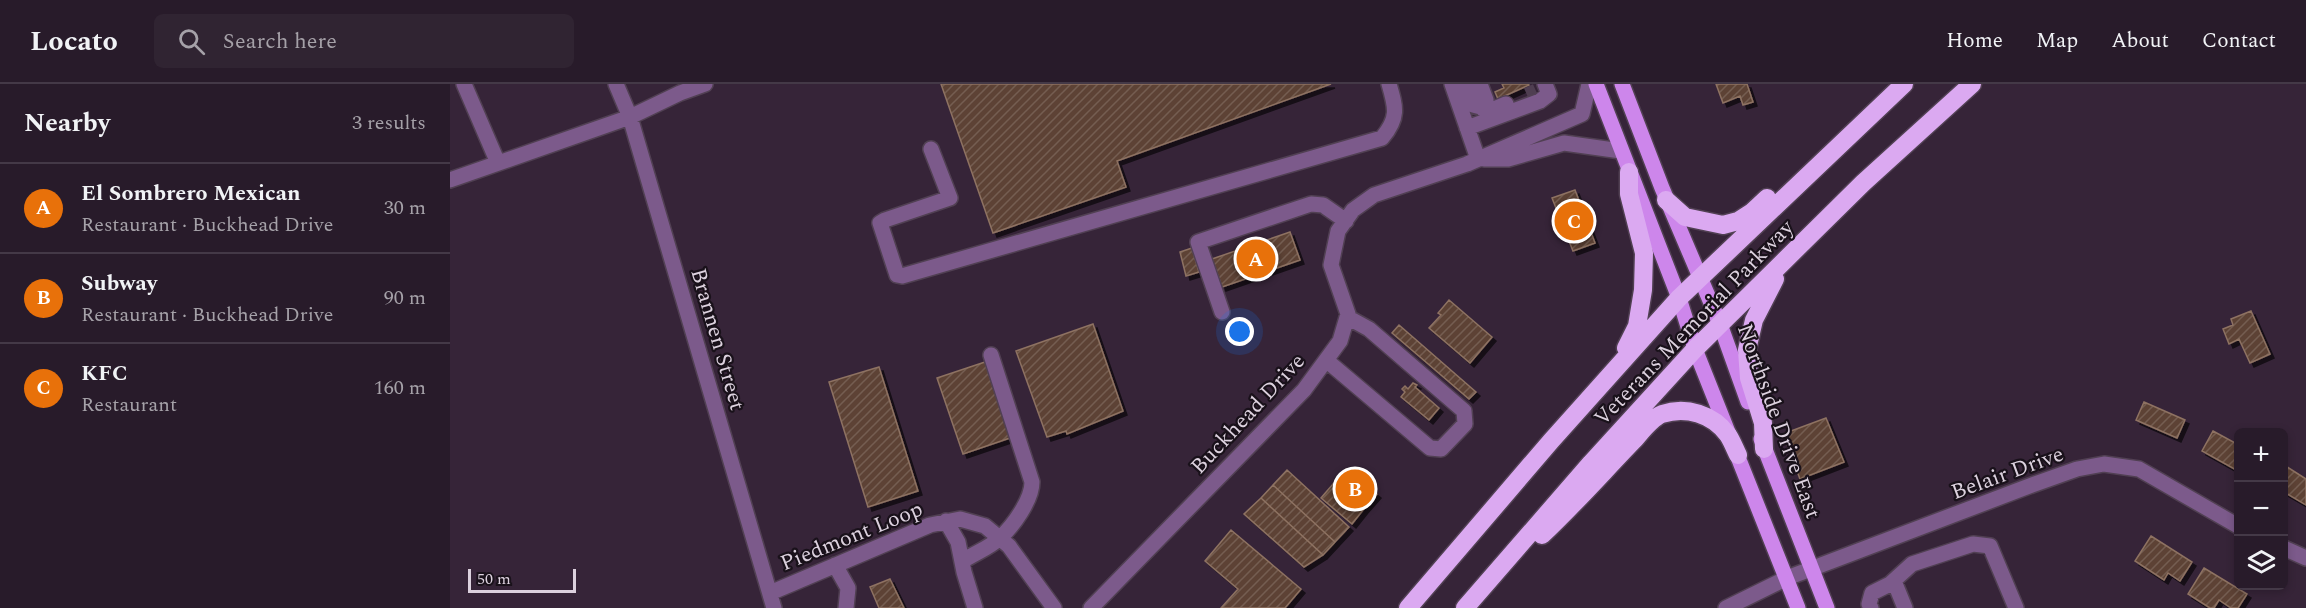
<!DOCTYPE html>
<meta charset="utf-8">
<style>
:root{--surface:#281b2a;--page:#302432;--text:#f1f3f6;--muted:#a5a1a8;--line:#443947;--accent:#b45309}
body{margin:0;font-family:Spectral,serif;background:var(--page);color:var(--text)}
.controls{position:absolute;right:18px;bottom:18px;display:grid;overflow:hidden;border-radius:9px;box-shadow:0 3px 9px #0003}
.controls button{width:54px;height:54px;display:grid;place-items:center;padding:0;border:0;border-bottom:2px solid var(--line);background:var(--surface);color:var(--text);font:30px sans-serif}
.scale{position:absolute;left:18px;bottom:15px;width:108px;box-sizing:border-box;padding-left:6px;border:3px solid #dcd1de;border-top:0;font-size:16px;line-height:21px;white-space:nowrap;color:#dcd1de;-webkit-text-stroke:4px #19111a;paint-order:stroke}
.you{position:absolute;left:790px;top:248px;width:21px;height:21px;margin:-15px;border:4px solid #fff;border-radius:50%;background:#1a73e8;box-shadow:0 0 0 9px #1a73e833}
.badge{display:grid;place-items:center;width:39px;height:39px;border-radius:50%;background:var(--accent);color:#fff;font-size:20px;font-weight:700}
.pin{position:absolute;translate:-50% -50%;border:3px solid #fff;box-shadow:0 2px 6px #0006}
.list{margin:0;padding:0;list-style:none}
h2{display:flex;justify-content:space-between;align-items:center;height:78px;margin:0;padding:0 24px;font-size:26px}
h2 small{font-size:20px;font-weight:400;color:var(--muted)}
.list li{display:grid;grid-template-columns:39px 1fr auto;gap:18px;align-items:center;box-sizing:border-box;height:90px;padding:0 24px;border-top:2px solid var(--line)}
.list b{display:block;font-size:22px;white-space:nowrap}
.list p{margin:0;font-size:20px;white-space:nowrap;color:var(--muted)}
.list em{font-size:20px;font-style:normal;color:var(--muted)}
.icon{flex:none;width:33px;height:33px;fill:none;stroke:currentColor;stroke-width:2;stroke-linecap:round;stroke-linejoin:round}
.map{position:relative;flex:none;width:1856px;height:524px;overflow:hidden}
header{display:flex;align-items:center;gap:36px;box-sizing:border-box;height:84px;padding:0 30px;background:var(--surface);border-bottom:2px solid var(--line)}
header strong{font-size:28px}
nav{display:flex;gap:33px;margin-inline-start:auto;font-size:21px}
.search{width:420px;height:54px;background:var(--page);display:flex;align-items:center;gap:15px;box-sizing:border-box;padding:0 21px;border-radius:9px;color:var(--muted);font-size:22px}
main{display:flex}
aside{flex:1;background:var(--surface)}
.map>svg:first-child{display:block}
.building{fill:url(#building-hatch);stroke:#8e7262;stroke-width:1.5;filter:url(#shadow)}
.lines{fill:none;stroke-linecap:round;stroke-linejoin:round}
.minor-tunnel{stroke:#4f3e51;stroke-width:15;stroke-dasharray:15 8;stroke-linecap:butt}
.minor-casing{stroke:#514053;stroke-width:18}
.major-casing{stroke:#514053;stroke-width:18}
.highway-casing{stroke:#514053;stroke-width:21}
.minor{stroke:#7c5a8b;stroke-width:15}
.major{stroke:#cd86eb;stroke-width:15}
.highway{stroke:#dba9f1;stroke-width:18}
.labels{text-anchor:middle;stroke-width:4.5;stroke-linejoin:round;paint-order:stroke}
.street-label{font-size:22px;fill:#dcd1de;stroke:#19111a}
</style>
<header>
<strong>Locato</strong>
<div class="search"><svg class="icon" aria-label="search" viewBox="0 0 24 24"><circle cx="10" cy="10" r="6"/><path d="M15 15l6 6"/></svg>Search here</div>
<nav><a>Home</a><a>Map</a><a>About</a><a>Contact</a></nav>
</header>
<main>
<aside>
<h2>Nearby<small>3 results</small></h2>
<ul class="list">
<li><span class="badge" style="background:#e8710a">A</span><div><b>El Sombrero Mexican</b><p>Restaurant · Buckhead Drive</p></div><em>30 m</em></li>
<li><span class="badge" style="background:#e8710a">B</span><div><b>Subway</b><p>Restaurant · Buckhead Drive</p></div><em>90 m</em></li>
<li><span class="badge" style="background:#e8710a">C</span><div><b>KFC</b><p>Restaurant</p></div><em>160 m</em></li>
</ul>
</aside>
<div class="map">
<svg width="1856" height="524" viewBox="0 0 1856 524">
<defs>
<pattern id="building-hatch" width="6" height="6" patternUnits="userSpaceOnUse" patternTransform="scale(1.5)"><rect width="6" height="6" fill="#5d4334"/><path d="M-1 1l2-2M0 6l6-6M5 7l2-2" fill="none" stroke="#745d51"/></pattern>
<filter id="shadow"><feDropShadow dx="4" dy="4" stdDeviation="0" flood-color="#0009"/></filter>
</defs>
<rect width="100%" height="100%" fill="#362438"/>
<path class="building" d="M 491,0 L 881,0 L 667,77 L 676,103 L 543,149 Z
M 1052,0 L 1078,0 L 1079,1 L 1048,15 L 1045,8 L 1054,4 Z
M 1266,0 L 1297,0 L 1303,18 L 1293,21 L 1290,12 L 1273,19 Z
M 1125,106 L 1145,159 L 1123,167 L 1102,114 Z
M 840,148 L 850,176 L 772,203 L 762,175 Z
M 742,164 L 749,188 L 736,192 L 730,168 Z
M 999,216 L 1042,253 L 1020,279 L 979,244 L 991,231 L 988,229 Z
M 1801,227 L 1820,270 L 1800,279 L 1789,255 L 1779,260 L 1773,245 L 1783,241 L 1781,235 Z
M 643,240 L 673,327 L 617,350 L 616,347 L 597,353 L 566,267 Z
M 949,241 L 1026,308 L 1019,315 L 942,249 Z
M 535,278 L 560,354 L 513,370 L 487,294 Z
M 429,283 L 468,407 L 418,423 L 379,298 Z
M 963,299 L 967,301 L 965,303 L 989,324 L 979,336 L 951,313 L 955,308 L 952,305 L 955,302 L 958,305 Z
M 1694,318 L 1735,336 L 1727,354 L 1686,336 Z
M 1376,334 L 1394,378 L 1350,395 L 1333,350 Z
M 1763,347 L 1785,359 L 1788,353 L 1788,387 L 1752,367 Z
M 1834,381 L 1856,395 L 1856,421 L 1834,408 Z
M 896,385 L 927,410 L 913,426 L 883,400 Z
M 837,386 L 899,443 L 885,458 L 823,401 Z
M 883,400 L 913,426 L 902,440 L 871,414 Z
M 823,401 L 885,458 L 873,471 L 811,414 Z
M 811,414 L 873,471 L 854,483 L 794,430 Z
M 781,446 L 851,505 L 835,524 L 771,524 L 788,505 L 755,477 Z
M 1701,452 L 1742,478 L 1730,497 L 1718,489 L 1714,496 L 1685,477 Z
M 1754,484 L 1797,510 L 1788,524 L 1781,524 L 1769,516 L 1764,524 L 1760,524 L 1738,510 Z
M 440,495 L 454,524 L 429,524 L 420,503 Z"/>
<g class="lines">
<path class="minor-tunnel" d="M 1077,11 L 1086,7"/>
<defs>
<path id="minor" d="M 14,0 L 48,79
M 166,0 L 180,33 L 324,524
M 1002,0 L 1028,75
M 1017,0 L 1023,21 L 1042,26 L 1056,20
M 1030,0 L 1036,16 L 1033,25
M 1017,44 L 1090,17 L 1099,10 L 1095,0
M 481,65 L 500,114 L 435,136 L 430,139 L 447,191 L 452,192 L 932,54 C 949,34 946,24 939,0
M 1034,75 L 1058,75 L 1114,59 L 1171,67
M 0,96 L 180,33 L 230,9 L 255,0
M 772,228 L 748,158 L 861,120 L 873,121 L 896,137
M 876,276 L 980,364 L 991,365 L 1015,340 L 1014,327 L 919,245 L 897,233
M 496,437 L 508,458 L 514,488 L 525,524
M 1834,464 L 1856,474
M 513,477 C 525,469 539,464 550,454 C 563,442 582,416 582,398 L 541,271
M 385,481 L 398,504 L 396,524
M 1444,497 L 1455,524
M 320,509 L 480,441 L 510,435 L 535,442 L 559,462 L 604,524
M 641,524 L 854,306 L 890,257 L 898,230 L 881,181 L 888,147 L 903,126 L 924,111 L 1017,80 L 1132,30 L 1139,0
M 1276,524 L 1337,494 L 1582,401 L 1627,385 L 1654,380 L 1689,385 L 1788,442
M 1421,524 L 1419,520 L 1422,509 L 1440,500 L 1462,480 L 1523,460 L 1540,462 L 1566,524"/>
<path id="major" d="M 1146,0 L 1229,214 L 1245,265 L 1348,524
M 1172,0 L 1212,104 L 1270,240 L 1298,318
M 1311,355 L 1377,524"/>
<path id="highway" d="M 1216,116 L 1235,133 L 1273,141 L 1288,137 L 1302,128 L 1317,114
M 1176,264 L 1187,242 L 1193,206 L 1194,169 L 1179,110 L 1179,88
M 1314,365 L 1313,339 L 1299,294 L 1297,266 L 1304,236 L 1325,195
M 1092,451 C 1125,420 1154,387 1185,355 C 1192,347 1202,334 1212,330 C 1236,322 1263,330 1278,351 C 1282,357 1285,365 1288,371
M 958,524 L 1101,357 L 1229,214 L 1454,0
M 1015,524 L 1141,379 L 1245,265 L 1413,99 L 1522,0"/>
</defs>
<use href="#minor" class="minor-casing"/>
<use href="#major" class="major-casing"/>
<use href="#highway" class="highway-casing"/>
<use href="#minor" class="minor"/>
<use href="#major" class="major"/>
<use href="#highway" class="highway"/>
</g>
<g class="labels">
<g class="street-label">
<text transform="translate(1243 238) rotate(-46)" y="8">Veterans Memorial Parkway</text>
<text transform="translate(269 255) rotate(74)" y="8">Brannen Street</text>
<text transform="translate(797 329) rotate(-47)" y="8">Buckhead Drive</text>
<text transform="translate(1330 337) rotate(70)" y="8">Northside Drive East</text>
<text transform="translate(1557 388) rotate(-20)" y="8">Belair Drive</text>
<text transform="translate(401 451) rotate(-22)" y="8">Piedmont Loop</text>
</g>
</g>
</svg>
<div class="controls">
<button>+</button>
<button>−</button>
<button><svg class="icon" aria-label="layers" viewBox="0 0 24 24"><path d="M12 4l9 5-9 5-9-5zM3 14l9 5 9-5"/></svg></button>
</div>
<div class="scale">50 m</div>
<div class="you"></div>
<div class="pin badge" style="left:806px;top:175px;background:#e8710a">A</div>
<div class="pin badge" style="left:905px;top:405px;background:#e8710a">B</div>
<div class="pin badge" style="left:1124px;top:137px;background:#e8710a">C</div>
</div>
</main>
